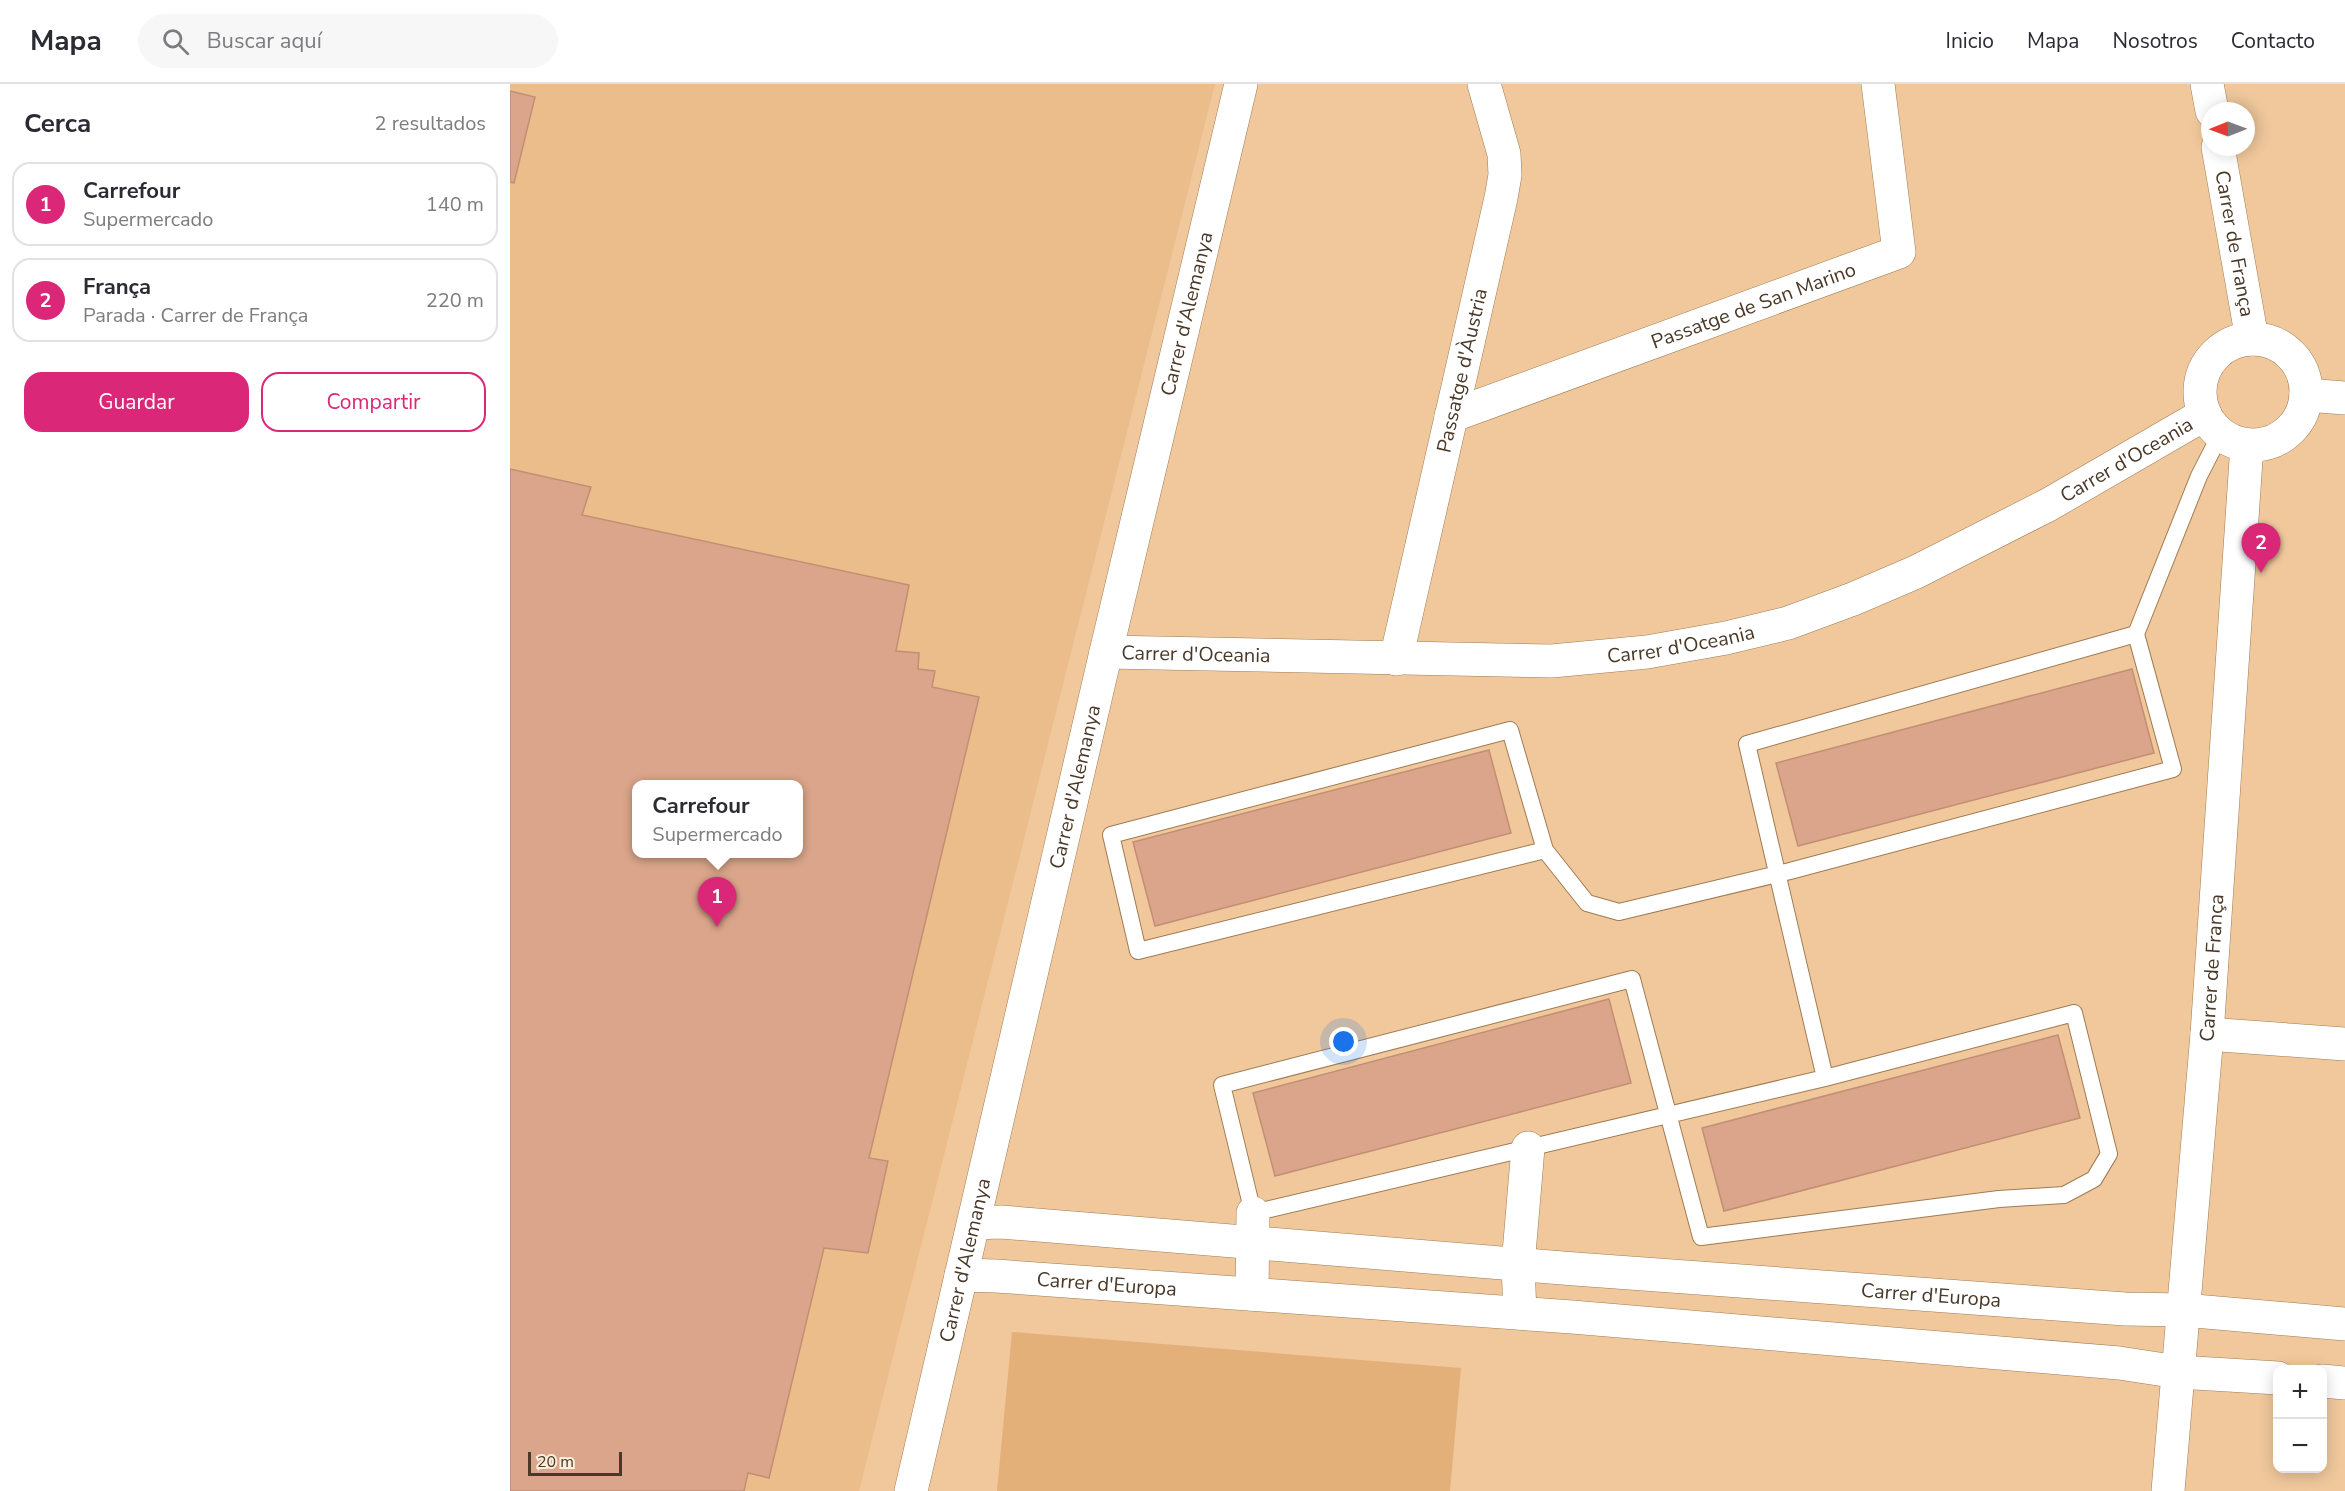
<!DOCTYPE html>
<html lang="es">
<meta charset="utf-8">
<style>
:root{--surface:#fff;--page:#f7f7f7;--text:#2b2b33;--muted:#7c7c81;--line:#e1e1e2;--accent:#db2777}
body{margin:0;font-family:"Nunito Sans",sans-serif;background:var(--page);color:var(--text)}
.controls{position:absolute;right:18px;bottom:18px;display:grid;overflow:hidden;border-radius:12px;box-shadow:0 3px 15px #0003}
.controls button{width:54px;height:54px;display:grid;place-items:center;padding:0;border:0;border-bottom:2px solid var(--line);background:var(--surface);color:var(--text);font:30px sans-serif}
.compass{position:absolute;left:1691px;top:18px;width:54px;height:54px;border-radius:50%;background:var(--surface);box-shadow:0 3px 15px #0003;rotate:269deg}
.scale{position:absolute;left:18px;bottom:15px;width:94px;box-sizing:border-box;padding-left:6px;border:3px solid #4a3928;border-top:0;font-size:16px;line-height:21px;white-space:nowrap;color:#4a3928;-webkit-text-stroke:4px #feeedc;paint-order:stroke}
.you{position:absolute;left:834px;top:958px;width:21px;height:21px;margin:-15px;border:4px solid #fff;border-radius:50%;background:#1a73e8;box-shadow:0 0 0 9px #1a73e833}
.badge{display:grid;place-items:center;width:39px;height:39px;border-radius:50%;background:var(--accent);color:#fff;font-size:20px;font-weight:700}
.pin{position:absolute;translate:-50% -50px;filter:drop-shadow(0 2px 3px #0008)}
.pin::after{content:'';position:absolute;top:32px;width:21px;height:18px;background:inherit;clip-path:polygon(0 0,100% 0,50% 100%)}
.popup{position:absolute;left:122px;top:696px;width:171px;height:78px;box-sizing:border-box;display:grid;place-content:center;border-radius:12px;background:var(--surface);filter:drop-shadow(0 2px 4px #0005);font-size:20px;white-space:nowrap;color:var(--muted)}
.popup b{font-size:22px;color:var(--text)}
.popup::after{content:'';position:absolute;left:50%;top:100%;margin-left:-12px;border:12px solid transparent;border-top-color:var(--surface)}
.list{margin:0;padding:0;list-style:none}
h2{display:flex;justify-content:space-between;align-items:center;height:78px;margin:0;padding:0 24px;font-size:26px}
h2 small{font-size:20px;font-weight:400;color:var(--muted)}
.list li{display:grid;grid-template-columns:39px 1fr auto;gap:18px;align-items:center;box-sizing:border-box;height:84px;margin:0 12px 12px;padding:0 12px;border:2px solid var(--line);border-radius:18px}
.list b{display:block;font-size:22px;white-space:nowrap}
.list p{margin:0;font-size:20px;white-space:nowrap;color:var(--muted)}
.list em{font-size:20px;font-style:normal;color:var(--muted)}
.actions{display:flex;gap:12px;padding:18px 24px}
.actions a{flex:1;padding:14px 0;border:2px solid var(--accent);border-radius:18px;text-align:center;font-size:21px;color:var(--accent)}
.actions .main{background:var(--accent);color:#fff}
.icon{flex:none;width:33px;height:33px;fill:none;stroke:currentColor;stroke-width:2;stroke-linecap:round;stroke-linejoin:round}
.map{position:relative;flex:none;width:1835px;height:1407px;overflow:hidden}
header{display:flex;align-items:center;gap:36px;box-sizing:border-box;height:84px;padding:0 30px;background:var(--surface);border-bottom:2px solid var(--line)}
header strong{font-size:28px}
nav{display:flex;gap:33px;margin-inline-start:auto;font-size:21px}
.search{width:420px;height:54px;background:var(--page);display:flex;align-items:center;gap:15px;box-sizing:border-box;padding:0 21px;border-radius:33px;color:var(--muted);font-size:22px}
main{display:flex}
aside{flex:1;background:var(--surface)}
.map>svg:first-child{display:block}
.built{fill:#ebbd8b;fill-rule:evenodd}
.green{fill:#e3b079}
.building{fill:#daa58a;stroke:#c28f74;stroke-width:1.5;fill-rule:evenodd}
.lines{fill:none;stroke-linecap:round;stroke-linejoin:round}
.lane-casing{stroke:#a07b51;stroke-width:18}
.street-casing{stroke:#a07b51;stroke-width:34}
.lane{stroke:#fff;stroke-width:16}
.street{stroke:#fff;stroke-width:33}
.labels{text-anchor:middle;stroke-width:4.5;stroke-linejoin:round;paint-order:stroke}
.street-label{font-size:20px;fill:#4a3928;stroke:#feeedc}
</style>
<header>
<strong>Mapa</strong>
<div class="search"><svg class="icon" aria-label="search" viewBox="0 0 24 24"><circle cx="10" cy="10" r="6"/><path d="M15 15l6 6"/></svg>Buscar aquí</div>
<nav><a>Inicio</a><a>Mapa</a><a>Nosotros</a><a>Contacto</a></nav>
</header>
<main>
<aside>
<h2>Cerca<small>2 resultados</small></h2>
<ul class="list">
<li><span class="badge">1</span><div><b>Carrefour</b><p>Supermercado</p></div><em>140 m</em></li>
<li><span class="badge">2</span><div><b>França</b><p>Parada · Carrer de França</p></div><em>220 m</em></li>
</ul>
<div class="actions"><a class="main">Guardar</a><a>Compartir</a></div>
</aside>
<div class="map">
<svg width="1835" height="1407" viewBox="0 0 1835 1407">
<rect width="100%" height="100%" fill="#f0c89c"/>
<path class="built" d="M 0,0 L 705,0 L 349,1407 L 0,1407 ZM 126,700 L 288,700 L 288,770 L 126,770 Z"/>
<path class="green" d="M 502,1248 L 951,1284 L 940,1407 L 487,1407 Z"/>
<path class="building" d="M 0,7 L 25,13 L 4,99 L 0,98 Z
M 0,385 L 81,403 L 72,431 L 399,501 L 386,567 L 409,569 L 408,585 L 425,587 L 422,603 L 469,613 L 359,1074 L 378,1077 L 358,1169 L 314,1164 L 259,1394 L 238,1389 L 234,1407 L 0,1407 ZM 126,700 L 288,700 L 288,770 L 126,770 Z
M 1622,585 L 1644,669 L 1288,762 L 1266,679 Z
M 979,666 L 1001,749 L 645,842 L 623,758 Z
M 1099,915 L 1121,999 L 765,1092 L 743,1009 Z
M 1548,951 L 1570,1034 L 1214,1127 L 1192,1044 Z"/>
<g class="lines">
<defs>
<path id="lane" d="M 1035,766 L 628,867 L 601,751 L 1000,646 L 1035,766 L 1077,819 L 1109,828 L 1280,787 L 1663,685 L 1626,550
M 1315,994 L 1564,929 L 1599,1070 L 1584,1095 L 1554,1111 L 1489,1115 L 1191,1153 L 1122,895 L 712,1001 L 743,1129 C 934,1084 1125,1039 1315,994 L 1237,660 L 1626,550 L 1689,392 L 1710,351"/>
<g id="street">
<path d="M 1697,0 L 1702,27"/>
<path id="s1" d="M 1708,63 L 1742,255"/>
<circle cx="1743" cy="308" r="53"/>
<path d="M 1796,311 L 1835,314"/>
<path id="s2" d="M 941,332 L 1389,168 L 1368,0"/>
<path id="s3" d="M 596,568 L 1042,577 L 1137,568 L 1216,554 L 1278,539 L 1343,515 L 1406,488 L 1538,421 L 1695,330"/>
<path id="s4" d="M 886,575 L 991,114 L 995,91 L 994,70 L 974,0"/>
<path d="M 1697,950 L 1835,960"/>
<path id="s5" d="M 464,1139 L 491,1138 L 1065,1185 L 1615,1225 L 1673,1226 L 1835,1240"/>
<path id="s6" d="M 451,1191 L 486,1192 L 1062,1233 L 1609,1279 L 1668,1288 L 1768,1294"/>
<path d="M 742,1210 L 743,1129"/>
<path d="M 1010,1229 L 1008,1181 L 1018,1064"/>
<path d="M 1812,1297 L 1835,1299"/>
<path id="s7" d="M 401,1407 L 596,568 L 731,0"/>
<path id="s8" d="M 1658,1407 L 1697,950 L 1737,361"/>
</g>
</defs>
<use href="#lane" class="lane-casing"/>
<use href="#street" class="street-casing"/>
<use href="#lane" class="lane"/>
<use href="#street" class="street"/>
</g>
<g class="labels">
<g class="street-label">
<text dy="7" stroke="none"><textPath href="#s1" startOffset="98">Carrer de França</textPath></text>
<text dy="7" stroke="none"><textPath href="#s2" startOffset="322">Passatge de San Marino</textPath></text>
<text dy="7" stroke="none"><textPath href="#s7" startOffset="1209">Carrer d'Alemanya</textPath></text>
<text dy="7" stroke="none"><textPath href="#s4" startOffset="296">Passatge d'Àustria</textPath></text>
<text dy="7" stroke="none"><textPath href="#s3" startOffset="1062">Carrer d'Oceania</textPath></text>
<text dy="7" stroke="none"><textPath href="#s3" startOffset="576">Carrer d'Oceania</textPath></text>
<text dy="7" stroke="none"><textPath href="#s3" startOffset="90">Carrer d'Oceania</textPath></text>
<text dy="7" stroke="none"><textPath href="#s7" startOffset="723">Carrer d'Alemanya</textPath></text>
<text dy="7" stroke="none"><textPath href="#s8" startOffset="525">Carrer de França</textPath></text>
<text dy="7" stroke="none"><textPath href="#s7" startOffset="237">Carrer d'Alemanya</textPath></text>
<text dy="7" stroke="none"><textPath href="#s6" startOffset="146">Carrer d'Europa</textPath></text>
<text dy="7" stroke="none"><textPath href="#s5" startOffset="960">Carrer d'Europa</textPath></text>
</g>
</g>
</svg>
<div class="controls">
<button>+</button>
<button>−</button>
</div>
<svg class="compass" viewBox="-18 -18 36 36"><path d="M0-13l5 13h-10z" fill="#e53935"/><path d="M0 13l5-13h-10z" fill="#7c7c81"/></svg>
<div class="scale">20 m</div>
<div class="you"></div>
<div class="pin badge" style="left:207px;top:843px">1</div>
<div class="popup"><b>Carrefour</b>Supermercado</div>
<div class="pin badge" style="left:1751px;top:489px">2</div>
</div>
</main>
